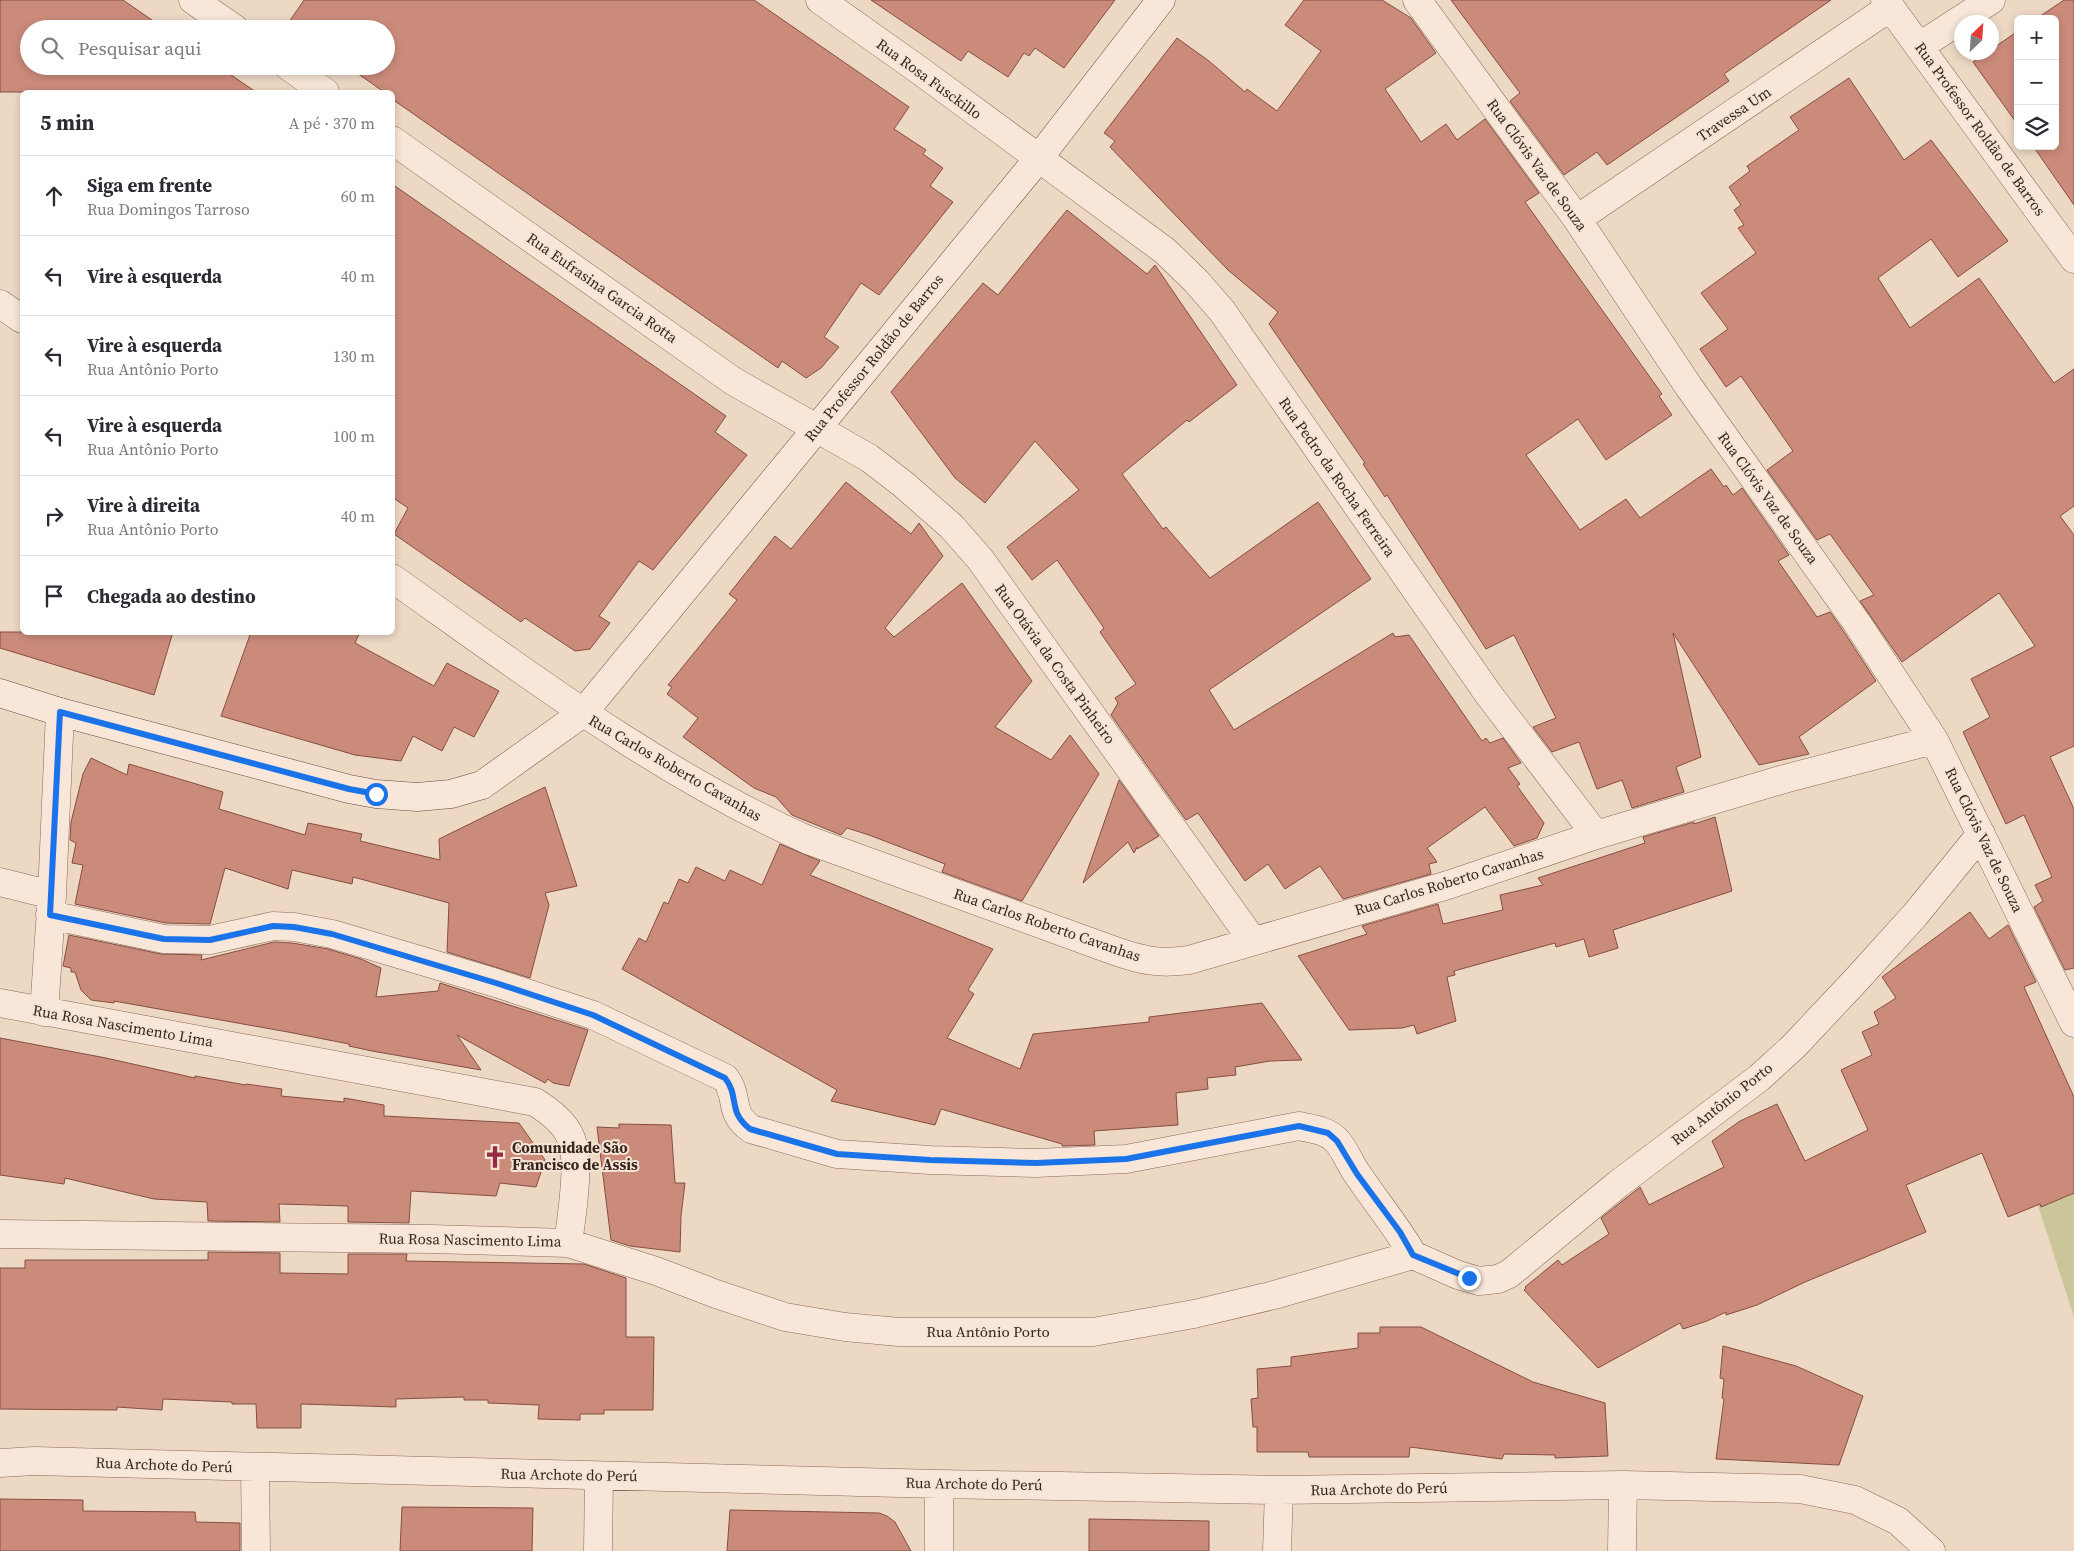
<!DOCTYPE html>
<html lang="pt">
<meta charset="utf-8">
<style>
:root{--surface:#fff;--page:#f2f2f3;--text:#2b2b33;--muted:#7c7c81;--line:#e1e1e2}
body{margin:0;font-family:"Source Serif 4",serif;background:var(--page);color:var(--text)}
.controls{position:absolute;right:15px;top:15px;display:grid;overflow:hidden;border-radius:8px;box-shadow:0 2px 8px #0003}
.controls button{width:45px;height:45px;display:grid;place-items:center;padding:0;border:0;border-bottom:1px solid var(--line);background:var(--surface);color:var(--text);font:25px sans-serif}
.compass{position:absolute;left:1954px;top:15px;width:45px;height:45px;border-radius:50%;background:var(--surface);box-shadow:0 2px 8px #0003;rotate:25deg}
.stop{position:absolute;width:15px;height:15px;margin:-11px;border:4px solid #1a73e8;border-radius:50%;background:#fff}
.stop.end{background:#1a73e8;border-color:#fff;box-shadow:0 1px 5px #0008}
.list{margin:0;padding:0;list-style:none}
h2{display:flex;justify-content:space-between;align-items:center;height:65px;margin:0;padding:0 20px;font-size:21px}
h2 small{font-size:16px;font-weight:400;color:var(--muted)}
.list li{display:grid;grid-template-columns:32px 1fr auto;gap:15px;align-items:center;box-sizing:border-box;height:80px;padding:0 20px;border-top:1px solid var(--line)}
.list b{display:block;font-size:19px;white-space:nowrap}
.list p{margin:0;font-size:16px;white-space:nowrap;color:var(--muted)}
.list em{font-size:16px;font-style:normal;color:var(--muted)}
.icon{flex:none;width:28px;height:28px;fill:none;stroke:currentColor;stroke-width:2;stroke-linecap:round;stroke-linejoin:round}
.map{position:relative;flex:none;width:2074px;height:1551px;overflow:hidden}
.search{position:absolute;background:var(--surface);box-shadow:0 2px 8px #0003;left:20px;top:20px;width:375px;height:55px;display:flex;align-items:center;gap:12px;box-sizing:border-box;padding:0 18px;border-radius:28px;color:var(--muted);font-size:19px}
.panel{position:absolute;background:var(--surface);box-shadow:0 2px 8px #0003;left:20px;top:90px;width:375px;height:545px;border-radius:8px}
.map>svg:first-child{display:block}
.green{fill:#cbc699}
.building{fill:#cb8b7b;stroke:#864e41}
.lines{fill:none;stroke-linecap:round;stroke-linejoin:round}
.street-casing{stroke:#88695b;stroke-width:29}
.secondary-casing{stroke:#6a4a3e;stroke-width:29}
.street{stroke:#f8e7d8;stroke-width:28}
.secondary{stroke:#f8e7d8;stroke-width:28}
.route{stroke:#1a73e8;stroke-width:6}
.labels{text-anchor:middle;stroke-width:4;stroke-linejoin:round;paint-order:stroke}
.street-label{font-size:15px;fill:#38251f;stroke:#f5e4d4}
.poi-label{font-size:15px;font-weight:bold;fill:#38251f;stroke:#f5e4d4;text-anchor:start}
</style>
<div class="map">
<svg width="2074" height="1551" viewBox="0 0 2074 1551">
<rect width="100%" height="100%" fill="#edd8c4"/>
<path class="green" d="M 2074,1180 L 2074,1317 L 2034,1193 Z"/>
<path class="building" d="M 0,0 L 123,0 L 165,29 L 29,29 L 29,66 L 218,66 L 256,92 L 0,92 Z
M 304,0 L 754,0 L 909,107 L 894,129 L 926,150 L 923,154 L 943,168 L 930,186 L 953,202 L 879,295 L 861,283 L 824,337 L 839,347 L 821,368 L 806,378 L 782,361 L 778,368 L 392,99 L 392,92 L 384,92 L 347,66 L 386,66 L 386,29 L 293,29 L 287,25 Z
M 871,0 L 1115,0 L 1064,68 L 1035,48 L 1029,56 L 1024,53 L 1008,77 L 968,51 L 961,61 Z
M 1304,0 L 1382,0 L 1411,18 L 1436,53 L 1385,89 L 1421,142 L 1446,124 L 1457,140 L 1485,119 L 1539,193 L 1525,202 L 1662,394 L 1659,396 L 1672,415 L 1606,460 L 1578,419 L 1526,455 L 1580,530 L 1626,499 L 1640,518 L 1711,469 L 1724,487 L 1726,485 L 1733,495 L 1742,488 L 1789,555 L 1778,561 L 1817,617 L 1830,612 L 1844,632 L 1876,681 L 1799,737 L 1809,754 L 1759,765 L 1673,633 L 1701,757 L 1676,767 L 1684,792 L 1632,808 L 1622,780 L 1597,789 L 1579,742 L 1552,752 L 1533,727 L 1556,718 L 1514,635 L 1486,649 L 1387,495 L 1385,497 L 1363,464 L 1365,463 L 1269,324 L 1278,312 L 1228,270 L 1110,147 L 1115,141 L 1104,133 L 1177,38 L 1209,61 L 1245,92 L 1247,89 L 1277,111 L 1321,51 L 1285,25 Z
M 1451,0 L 1831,0 L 1724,74 L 1729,81 L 1607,165 L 1597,152 L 1564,175 L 1510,101 L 1520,93 Z
M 2064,0 L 2074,0 L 2074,205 L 2033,146 L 2055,146 L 2055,19 L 2036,19 Z
M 2018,31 L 2018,125 L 1973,62 L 1987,52 L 1992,52 L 1992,49 Z
M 1849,78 L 1904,160 L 1931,140 L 2008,241 L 1958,277 L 1931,239 L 1878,278 L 1910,328 L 1979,278 L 2054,383 L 2074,369 L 2074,506 L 2060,516 L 2074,535 L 2074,746 L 2050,757 L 2074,809 L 2074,968 L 2065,970 L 2034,907 L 2043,901 L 2035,885 L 2052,877 L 2024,815 L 2006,824 L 1963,732 L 1990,717 L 1971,679 L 2035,646 L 1999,593 L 1902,662 L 1860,601 L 1874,595 L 1830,534 L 1817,540 L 1767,470 L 1793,451 L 1741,376 L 1726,387 L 1700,349 L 1728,329 L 1701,293 L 1756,253 L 1738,228 L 1744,225 L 1734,210 L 1741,205 L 1729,187 L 1750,171 L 1747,166 L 1799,130 L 1790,117 Z
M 392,184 L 726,416 L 715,432 L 747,455 L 653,570 L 639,561 L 599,616 L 610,623 L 590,649 L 575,651 L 525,618 L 521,622 L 394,534 L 408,508 L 392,497 Z
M 1067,210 L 1147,274 L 1155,265 L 1237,385 L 1189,422 L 1187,420 L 1122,474 L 1163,529 L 1166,527 L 1210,578 L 1318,502 L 1371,579 L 1209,690 L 1234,730 L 1393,633 L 1395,637 L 1409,635 L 1482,741 L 1486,738 L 1490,743 L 1503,738 L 1521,763 L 1508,768 L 1520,784 L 1517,786 L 1544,823 L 1537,838 L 1514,846 L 1485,807 L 1427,848 L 1437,862 L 1429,864 L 1431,874 L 1343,899 L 1320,866 L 1285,889 L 1268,864 L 1245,881 L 1198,813 L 1186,820 L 1111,715 L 1118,703 L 1115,698 L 1136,684 L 1100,632 L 1104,628 L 1057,560 L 1032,580 L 1007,547 L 1079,490 L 1035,441 L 985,503 L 955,478 L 891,392 L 983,283 L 998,295 Z
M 846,482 L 911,534 L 919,523 L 943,556 L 885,628 L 894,637 L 962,583 L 1032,681 L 995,727 L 1051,760 L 1070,735 L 1099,774 L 1022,901 L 942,872 L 945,864 L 869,835 L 847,828 L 841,835 L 792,815 L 776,797 L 754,788 L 683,737 L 698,718 L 667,694 L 672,687 L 668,685 L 737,600 L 729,594 L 775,536 L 791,549 Z
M 0,632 L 173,632 L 154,695 L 0,648 Z
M 251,632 L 360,632 L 355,643 L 434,686 L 447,663 L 499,691 L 474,737 L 454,727 L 442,751 L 413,736 L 401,761 L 355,755 L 221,716 Z
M 91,758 L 127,775 L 129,764 L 223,792 L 219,809 L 305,835 L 308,823 L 362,834 L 360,841 L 440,860 L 439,839 L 545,787 L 577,886 L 545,893 L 549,905 L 530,978 L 447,952 L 449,903 L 353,877 L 352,884 L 292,870 L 288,889 L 225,868 L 210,924 L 208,924 L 166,923 L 75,904 L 83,865 L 72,863 L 76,843 L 70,840 L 71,822 L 83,774 Z
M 1119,780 L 1159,836 L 1137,849 L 1137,847 L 1134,853 L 1128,842 L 1083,883 Z
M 1715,817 L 1732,891 L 1613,930 L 1618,948 L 1589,957 L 1584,939 L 1556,947 L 1555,943 L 1454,971 L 1455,975 L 1447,977 L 1456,1021 L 1417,1034 L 1414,1025 L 1402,1028 L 1349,1030 L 1298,956 L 1367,934 L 1362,926 L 1438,904 L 1443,924 L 1503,910 L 1500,895 L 1543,885 L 1538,878 L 1645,843 L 1643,837 L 1694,822 L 1694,824 Z
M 780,844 L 820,861 L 810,875 L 993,949 L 968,990 L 974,994 L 947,1038 L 1020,1069 L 1033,1034 L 1149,1022 L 1149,1017 L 1262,1003 L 1302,1060 L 1270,1061 L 1235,1067 L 1236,1075 L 1207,1078 L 1208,1089 L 1176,1093 L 1178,1125 L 1094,1131 L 1095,1145 L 1062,1146 L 1062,1144 L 941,1109 L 935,1125 L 831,1101 L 837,1090 L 622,969 L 639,938 L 646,942 L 664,902 L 668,904 L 679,879 L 688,883 L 696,867 L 725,881 L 730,870 L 762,885 Z
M 1970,912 L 1989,939 L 2008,925 L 2036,982 L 2024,987 L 2074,1097 L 2074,1193 L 2041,1207 L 2040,1204 L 2008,1217 L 1982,1153 L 1906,1185 L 1926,1232 L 1805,1282 L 1757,1305 L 1726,1315 L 1726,1312 L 1707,1321 L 1683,1329 L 1680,1323 L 1598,1368 L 1524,1290 L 1526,1288 L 1525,1287 L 1558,1260 L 1562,1265 L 1609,1234 L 1601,1218 L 1640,1187 L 1649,1205 L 1724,1167 L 1712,1141 L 1740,1121 L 1777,1104 L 1805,1161 L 1868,1130 L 1841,1070 L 1872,1055 L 1862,1032 L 1879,1024 L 1874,1012 L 1896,998 L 1882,977 Z
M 69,935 L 161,954 L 202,955 L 201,960 L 274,942 L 292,943 L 328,949 L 361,959 L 381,968 L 376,997 L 438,991 L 440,983 L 588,1030 L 569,1086 L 553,1083 L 548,1079 L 545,1083 L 457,1035 L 481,1070 L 372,1051 L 349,1046 L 349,1044 L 288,1032 L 114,1001 L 114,1003 L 91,1000 L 81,990 L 75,972 L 71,972 L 71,968 L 63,966 Z
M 0,1038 L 106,1058 L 195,1078 L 195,1076 L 246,1085 L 246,1084 L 282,1089 L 281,1096 L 344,1102 L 344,1098 L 384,1105 L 384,1116 L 519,1123 L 545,1160 L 536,1187 L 500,1183 L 496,1196 L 411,1191 L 409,1223 L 348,1222 L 348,1206 L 279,1204 L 280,1222 L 208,1221 L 207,1202 L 154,1199 L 65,1178 L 64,1184 L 0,1175 Z
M 619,1124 L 671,1125 L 675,1183 L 685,1183 L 681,1216 L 680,1252 L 630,1246 L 611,1240 L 597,1127 L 619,1128 Z
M 208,1252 L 280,1253 L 280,1273 L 348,1274 L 348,1254 L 407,1254 L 406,1261 L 584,1264 L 626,1278 L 626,1337 L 654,1337 L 653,1410 L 604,1410 L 604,1414 L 580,1414 L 580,1420 L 538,1419 L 539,1405 L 488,1403 L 488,1400 L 464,1400 L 464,1397 L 396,1399 L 396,1407 L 301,1404 L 301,1428 L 257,1428 L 256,1404 L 232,1404 L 232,1402 L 163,1399 L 162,1410 L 117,1407 L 117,1410 L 0,1409 L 0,1268 L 25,1268 L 25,1260 L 208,1260 Z
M 1380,1327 L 1421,1327 L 1533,1382 L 1605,1403 L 1608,1456 L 1555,1458 L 1555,1455 L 1504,1454 L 1502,1459 L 1410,1447 L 1409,1457 L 1309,1457 L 1308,1452 L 1257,1452 L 1257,1427 L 1253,1427 L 1251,1399 L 1258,1398 L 1257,1369 L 1291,1366 L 1291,1357 L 1358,1348 L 1358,1333 L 1380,1333 Z
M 1723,1346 L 1796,1366 L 1863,1396 L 1839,1465 L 1716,1459 L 1724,1399 L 1722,1398 L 1724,1379 L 1720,1378 Z
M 0,1499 L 83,1500 L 83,1511 L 195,1512 L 196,1522 L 240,1523 L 240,1551 L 0,1551 Z
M 402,1507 L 533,1508 L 532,1551 L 400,1551 Z
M 730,1510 L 879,1513 L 887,1516 L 895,1522 L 911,1551 L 727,1551 Z
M 1089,1519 L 1209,1521 L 1209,1551 L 1089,1551 Z"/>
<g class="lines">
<defs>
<path id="street" d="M 193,0 L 235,29
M 820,0 L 919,70 L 1165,251 L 1196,281 L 1222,311 L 1489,695 L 1596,835
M 1417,0 L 1577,219 L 1689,387 L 1857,623 L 1934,740 L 2074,1023
M 1885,0 L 2074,259
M 1920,46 L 1991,0
M 288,66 L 325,92
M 392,140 L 733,381 L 869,458 L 903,484 L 951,526 L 980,559 L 1253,941
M 1577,219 L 1889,8
M 0,304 L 22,319
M 392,578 C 526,673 658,773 808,840 L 1115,951 C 1144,961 1158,964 1189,960 L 1448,885 L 1596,835 L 1784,779 L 1934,740
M 0,882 L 52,895
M 50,915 L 164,939 L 210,940 L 273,926 L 294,927 L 332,934 L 496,983 L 593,1015 L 725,1078 C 740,1097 727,1111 751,1129 L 837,1154 L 930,1160 L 1036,1163 L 1126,1159 L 1299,1126 C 1312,1129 1325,1130 1335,1139 C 1345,1148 1350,1165 1358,1175 C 1376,1202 1397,1227 1413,1255
M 0,1003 L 535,1102 C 570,1124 578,1140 575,1181 C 574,1202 571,1222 568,1243 L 430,1239 L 0,1234
M 44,1012 L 52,895 L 60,712
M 568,1243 L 656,1271 L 716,1294 L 785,1317 L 845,1327 L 899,1332 L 1093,1332 L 1194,1314 L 1274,1295 L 1413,1255 L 1458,1275 L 1479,1281 L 1498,1279 L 1509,1274 L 1618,1184 L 1759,1078 L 1794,1046 L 1857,979 L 1915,915 L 1981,834
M 0,1463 L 34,1461 L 939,1484 L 1279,1490 L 1623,1485 L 1800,1489 L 1855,1500 L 1898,1521 L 1931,1551
M 255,1468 L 256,1551
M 598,1551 L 599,1476
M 939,1551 L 939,1484
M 1277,1551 L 1279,1490
M 1622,1551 L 1623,1485"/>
<path id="secondary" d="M 0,693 L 60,712 L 349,789 L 376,794 L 417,797 L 451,794 L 482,785 L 583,713 L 1038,159 L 1161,0"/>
</defs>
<use href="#street" class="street-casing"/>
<use href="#secondary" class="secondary-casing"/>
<use href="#street" class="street"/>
<use href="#secondary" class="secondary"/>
</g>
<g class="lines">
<path class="route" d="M 376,794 L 349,789 L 60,712 L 50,915 L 164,939 L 210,940 L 273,926 L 294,927 L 332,934 L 496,983 L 593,1015 L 725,1078 C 740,1097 727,1111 750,1129 L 837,1154 L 930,1160 L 1036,1163 L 1126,1159 L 1299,1126 L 1328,1133 L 1337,1141 L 1357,1174 L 1400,1232 L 1413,1255 L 1469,1278"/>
</g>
<defs>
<symbol id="church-bare" viewBox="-9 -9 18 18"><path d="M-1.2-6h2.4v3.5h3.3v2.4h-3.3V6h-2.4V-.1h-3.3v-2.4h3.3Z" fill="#952c44" stroke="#f5e4d4" stroke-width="2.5" paint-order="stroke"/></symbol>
</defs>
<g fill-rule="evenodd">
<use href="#church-bare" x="479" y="1141" width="32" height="32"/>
</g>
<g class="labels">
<g class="street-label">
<text transform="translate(929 79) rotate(36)" y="5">Rua Rosa Fusckillo</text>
<text transform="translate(1734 114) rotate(-34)" y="5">Travessa Um</text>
<text transform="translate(1980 129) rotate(54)" y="5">Rua Professor Roldão de Barros</text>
<text transform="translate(1537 165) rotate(54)" y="5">Rua Clóvis Vaz de Souza</text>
<text transform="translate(602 288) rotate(35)" y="5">Rua Eufrasina Garcia Rotta</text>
<text transform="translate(874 358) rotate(-51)" y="5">Rua Professor Roldão de Barros</text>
<text transform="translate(1337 477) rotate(55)" y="5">Rua Pedro da Rocha Ferreira</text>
<text transform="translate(1768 498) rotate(54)" y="5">Rua Clóvis Vaz de Souza</text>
<text transform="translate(1055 664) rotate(54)" y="5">Rua Otávia da Costa Pinheiro</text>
<text transform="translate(675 768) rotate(30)" y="5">Rua Carlos Roberto Cavanhas</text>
<text transform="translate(1984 840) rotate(64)" y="5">Rua Clóvis Vaz de Souza</text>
<text transform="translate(1449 882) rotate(-17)" y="5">Rua Carlos Roberto Cavanhas</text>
<text transform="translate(1047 925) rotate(19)" y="5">Rua Carlos Roberto Cavanhas</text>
<text transform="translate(123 1026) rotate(10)" y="5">Rua Rosa Nascimento Lima</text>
<text transform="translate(1722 1104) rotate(-38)" y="5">Rua Antônio Porto</text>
<text transform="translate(470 1240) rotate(1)" y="5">Rua Rosa Nascimento Lima</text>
<text x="988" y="1337">Rua Antônio Porto</text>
<text transform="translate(164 1465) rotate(2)" y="5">Rua Archote do Perú</text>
<text transform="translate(569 1475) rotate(1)" y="5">Rua Archote do Perú</text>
<text transform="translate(974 1484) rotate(1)" y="5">Rua Archote do Perú</text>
<text transform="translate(1379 1489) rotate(-1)" y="5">Rua Archote do Perú</text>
</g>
<g class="poi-label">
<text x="512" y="1153">Comunidade São<tspan x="512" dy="17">Francisco de Assis</tspan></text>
</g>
</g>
</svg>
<div class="controls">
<button>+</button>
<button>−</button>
<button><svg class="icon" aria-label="layers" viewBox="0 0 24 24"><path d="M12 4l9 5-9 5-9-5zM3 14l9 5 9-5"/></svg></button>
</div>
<svg class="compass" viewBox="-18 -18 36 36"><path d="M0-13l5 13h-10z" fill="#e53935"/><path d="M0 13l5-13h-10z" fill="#7c7c81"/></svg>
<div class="stop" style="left:376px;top:794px"></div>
<div class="stop end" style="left:1469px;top:1278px"></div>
<div class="search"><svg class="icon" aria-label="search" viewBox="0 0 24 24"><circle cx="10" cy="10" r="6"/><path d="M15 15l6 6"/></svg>Pesquisar aqui</div>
<section class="panel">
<h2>5 min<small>A pé · 370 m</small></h2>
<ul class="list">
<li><svg class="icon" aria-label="ahead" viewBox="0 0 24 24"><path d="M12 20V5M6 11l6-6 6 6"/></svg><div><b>Siga em frente</b><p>Rua Domingos Tarroso</p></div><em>60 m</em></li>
<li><svg class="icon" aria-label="left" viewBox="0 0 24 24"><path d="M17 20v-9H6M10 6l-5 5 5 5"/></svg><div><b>Vire à esquerda</b></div><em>40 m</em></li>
<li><svg class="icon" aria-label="left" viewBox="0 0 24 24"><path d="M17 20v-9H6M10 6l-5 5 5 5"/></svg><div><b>Vire à esquerda</b><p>Rua Antônio Porto</p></div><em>130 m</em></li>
<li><svg class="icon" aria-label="left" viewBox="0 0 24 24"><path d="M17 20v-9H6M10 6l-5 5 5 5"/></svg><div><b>Vire à esquerda</b><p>Rua Antônio Porto</p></div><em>100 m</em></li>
<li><svg class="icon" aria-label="right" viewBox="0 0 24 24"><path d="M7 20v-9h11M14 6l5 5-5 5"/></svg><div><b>Vire à direita</b><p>Rua Antônio Porto</p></div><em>40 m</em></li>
<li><svg class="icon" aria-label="arrive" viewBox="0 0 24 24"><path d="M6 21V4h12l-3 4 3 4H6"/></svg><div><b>Chegada ao destino</b></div></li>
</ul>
</section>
</div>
